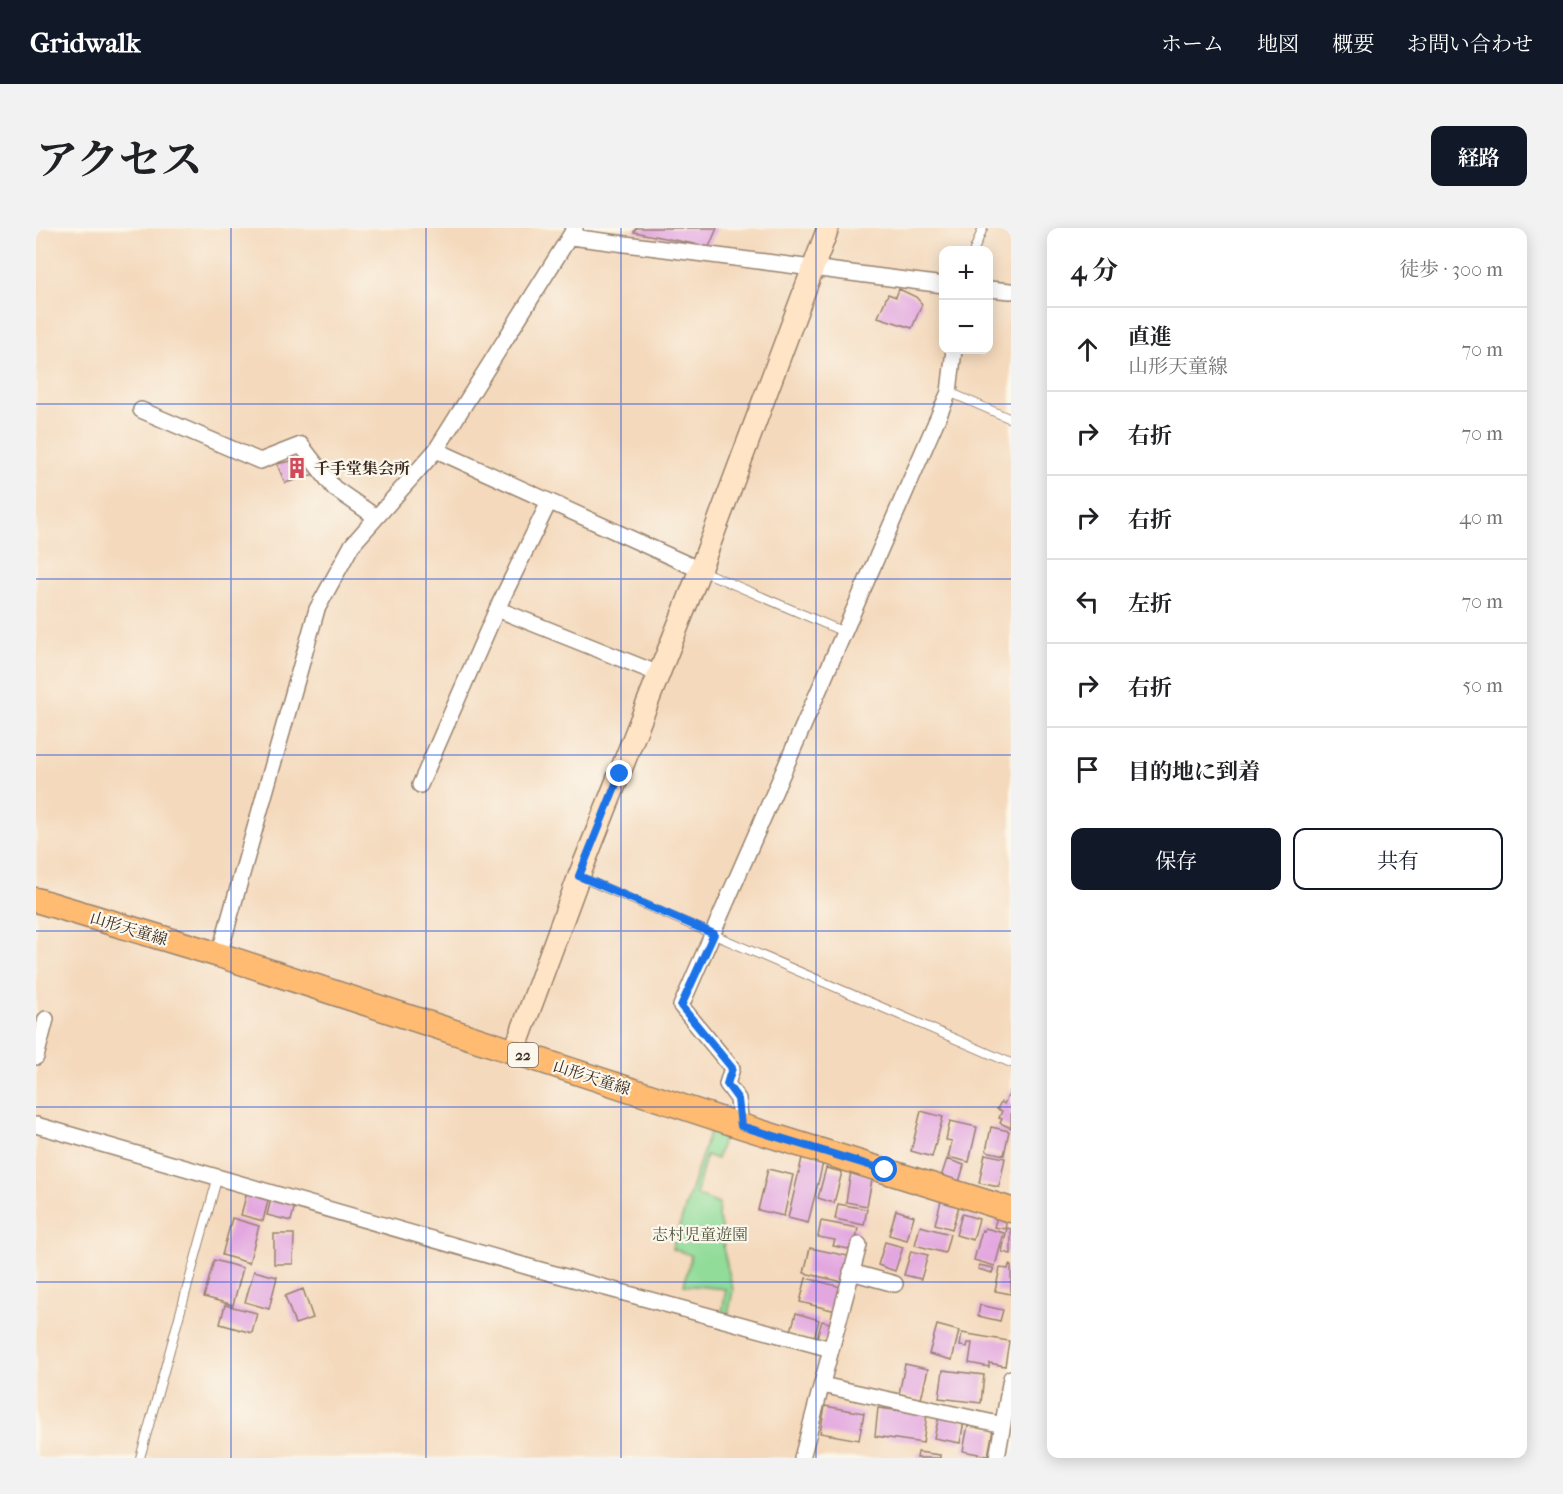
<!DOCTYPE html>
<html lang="ja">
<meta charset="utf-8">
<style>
:root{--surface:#fff;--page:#f2f2f2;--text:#202124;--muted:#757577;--line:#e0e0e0;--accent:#111827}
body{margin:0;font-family:"IM FELL French Canon","Noto Serif JP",serif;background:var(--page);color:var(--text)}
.controls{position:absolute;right:18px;top:18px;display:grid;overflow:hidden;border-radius:12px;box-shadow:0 3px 15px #0003}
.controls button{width:54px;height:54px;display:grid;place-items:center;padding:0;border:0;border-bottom:2px solid var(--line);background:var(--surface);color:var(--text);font:30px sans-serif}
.stop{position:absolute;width:18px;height:18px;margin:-14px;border:4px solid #1a73e8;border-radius:50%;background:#fff}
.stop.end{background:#1a73e8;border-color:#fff;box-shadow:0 2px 6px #0008}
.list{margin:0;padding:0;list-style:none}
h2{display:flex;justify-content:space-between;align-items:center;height:78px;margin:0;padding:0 24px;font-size:26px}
h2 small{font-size:20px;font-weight:400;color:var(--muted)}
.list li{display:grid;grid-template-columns:39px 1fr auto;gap:18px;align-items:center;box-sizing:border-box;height:84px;padding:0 24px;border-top:2px solid var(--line)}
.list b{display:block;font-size:22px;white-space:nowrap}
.list p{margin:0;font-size:20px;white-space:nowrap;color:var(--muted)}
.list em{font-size:20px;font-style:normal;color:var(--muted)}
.actions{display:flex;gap:12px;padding:18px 24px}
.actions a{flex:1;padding:14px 0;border:2px solid var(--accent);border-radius:12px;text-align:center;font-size:21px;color:var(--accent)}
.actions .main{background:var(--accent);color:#fff}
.icon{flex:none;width:33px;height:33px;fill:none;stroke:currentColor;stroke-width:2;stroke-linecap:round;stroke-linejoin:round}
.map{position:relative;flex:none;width:975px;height:1230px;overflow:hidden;border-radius:12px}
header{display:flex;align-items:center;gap:36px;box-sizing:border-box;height:84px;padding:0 30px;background:var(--accent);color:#fff}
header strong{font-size:28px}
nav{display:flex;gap:33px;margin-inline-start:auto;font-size:21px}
.intro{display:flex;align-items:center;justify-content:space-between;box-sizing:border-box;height:144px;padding:0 36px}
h1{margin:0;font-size:42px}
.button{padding:15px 27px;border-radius:12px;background:var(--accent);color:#fff;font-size:21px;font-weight:700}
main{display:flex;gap:36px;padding:0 36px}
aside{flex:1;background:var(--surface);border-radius:12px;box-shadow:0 3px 15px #0003}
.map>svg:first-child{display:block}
.green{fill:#91dc99;stroke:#66835c;stroke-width:1.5}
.building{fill:#e3a7e0}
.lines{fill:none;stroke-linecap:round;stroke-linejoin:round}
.lane-casing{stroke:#98826d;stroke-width:10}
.street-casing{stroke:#98826d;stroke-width:18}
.secondary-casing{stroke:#98826d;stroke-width:24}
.primary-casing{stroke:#98826d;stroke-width:27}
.lane{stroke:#fff;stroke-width:8}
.street{stroke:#fff;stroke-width:15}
.secondary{stroke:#ffe4c6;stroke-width:21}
.primary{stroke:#febb71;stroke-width:24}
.route{stroke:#1a73e8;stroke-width:8}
.grid{fill:none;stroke:#1d4ed8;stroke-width:1.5;stroke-opacity:0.55}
.labels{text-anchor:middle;stroke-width:4.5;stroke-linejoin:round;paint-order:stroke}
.shield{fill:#fbf7ec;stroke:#75685c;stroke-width:1.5}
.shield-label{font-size:15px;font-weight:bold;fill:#3b2a1e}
.poi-label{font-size:16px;font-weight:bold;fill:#3b2a1e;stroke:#fbf7ec;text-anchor:start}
.street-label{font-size:16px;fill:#3b2a1e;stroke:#fbf7ec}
.park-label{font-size:16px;fill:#50563d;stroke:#fbf7ec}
</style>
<header>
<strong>Gridwalk</strong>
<nav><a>ホーム</a><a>地図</a><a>概要</a><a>お問い合わせ</a></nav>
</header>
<div class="intro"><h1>アクセス</h1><a class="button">経路</a></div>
<main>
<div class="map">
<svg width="975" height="1230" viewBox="0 0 975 1230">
<rect width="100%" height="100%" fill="#fbf7ec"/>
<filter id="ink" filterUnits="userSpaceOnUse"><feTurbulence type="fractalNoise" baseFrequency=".0167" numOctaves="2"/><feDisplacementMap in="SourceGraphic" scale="12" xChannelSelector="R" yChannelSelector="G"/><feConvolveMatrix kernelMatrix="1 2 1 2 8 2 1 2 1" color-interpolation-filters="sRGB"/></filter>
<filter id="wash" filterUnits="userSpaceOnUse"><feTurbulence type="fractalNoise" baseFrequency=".008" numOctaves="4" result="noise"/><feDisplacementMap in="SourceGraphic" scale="24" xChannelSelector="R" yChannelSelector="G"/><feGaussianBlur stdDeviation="1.35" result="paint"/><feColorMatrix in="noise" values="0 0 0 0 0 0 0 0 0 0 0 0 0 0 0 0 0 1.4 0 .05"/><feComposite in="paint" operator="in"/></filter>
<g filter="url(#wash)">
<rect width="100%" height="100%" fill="#f4d9bc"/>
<path class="green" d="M 678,890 L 692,894 L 681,931 L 670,927 L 660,967 L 683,976 L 682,989 L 689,1008 L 687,1020 L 697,1062 L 691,1092 L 685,1091 L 690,1061 L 648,1057 L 655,1027 L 636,1021 Z"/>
<g id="blocks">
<path class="building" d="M 600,0 L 681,0 L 673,19 L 598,4 Z
M 863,61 L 880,69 L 886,76 L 876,100 L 842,89 L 852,66 L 860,69 Z
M 274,229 L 282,245 L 249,255 L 241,236 Z
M 975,861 L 975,900 L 964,895 L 966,891 L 963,890 L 966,883 L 961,881 L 965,874 L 968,876 Z
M 885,883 L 907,889 L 896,929 L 875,923 Z
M 914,893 L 941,899 L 933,934 L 912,929 L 916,913 L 910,912 Z
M 955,899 L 973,903 L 968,927 L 950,923 Z
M 767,926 L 788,931 L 772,995 L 752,990 Z
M 949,926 L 969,930 L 963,959 L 943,955 Z
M 911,931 L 928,937 L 922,958 L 904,952 Z
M 790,940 L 806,944 L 798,975 L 782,970 Z
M 732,941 L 757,947 L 748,988 L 722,982 Z
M 815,943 L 837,947 L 831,978 L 810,974 Z
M 211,964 L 233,969 L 227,993 L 205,987 Z
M 235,971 L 259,977 L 255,993 L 231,987 Z
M 905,973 L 923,978 L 916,1001 L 899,996 Z
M 802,976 L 831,981 L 828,997 L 799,991 Z
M 860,982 L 878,988 L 871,1012 L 853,1007 Z
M 926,986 L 943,991 L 937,1012 L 920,1007 Z
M 961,989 L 971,991 L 969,1001 L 958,999 Z
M 196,990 L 223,998 L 213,1035 L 186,1027 Z
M 785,993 L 822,1000 L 818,1022 L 797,1018 L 799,1012 L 782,1009 Z
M 884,998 L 914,1006 L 909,1025 L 879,1017 Z
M 949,1000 L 968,1005 L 959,1038 L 938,1032 L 946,1002 L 948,1003 Z
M 971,1000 L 975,1001 L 975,1026 L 966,1024 Z
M 238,1006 L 258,1006 L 257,1036 L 238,1036 Z
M 849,1014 L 867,1019 L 859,1043 L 842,1037 Z
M 774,1020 L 812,1028 L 807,1054 L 768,1045 Z
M 875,1023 L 892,1027 L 885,1051 L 868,1047 Z
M 178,1032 L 207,1040 L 197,1077 L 168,1069 Z
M 943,1037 L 958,1040 L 956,1045 L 942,1041 Z
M 973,1037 L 975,1038 L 975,1066 L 959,1063 L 964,1040 L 972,1041 Z
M 218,1043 L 241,1049 L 233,1081 L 209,1074 Z
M 770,1050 L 805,1059 L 800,1083 L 764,1074 Z
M 267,1061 L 277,1090 L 259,1096 L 249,1068 Z
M 189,1077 L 221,1085 L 216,1105 L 184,1096 Z
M 944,1077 L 967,1082 L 964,1093 L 942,1088 Z
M 760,1085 L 783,1092 L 778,1110 L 755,1103 Z
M 786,1093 L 797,1096 L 792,1112 L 781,1109 Z
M 901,1097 L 923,1103 L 916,1132 L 893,1126 Z
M 926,1105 L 973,1113 L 969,1138 L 953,1135 L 953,1139 L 933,1135 L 936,1115 L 932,1115 L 931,1119 L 924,1118 Z
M 869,1136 L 892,1141 L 885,1171 L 863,1166 Z
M 907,1142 L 948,1147 L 945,1175 L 903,1170 Z
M 789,1178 L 828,1185 L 823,1212 L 784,1205 Z
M 842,1180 L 891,1186 L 887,1215 L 839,1208 Z
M 903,1188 L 928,1193 L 924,1215 L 898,1210 Z
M 932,1197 L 957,1202 L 952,1228 L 927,1223 Z
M 882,1224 L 904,1227 L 904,1230 L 881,1230 Z"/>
</g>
</g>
<g filter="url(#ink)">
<use href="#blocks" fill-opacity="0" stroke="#98826d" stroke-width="1.5"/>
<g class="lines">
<defs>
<path id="lane" d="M 938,22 L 947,0
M 913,164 L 975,191
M 666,343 L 808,404
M 544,649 L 975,835
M 104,1230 L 182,948"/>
<path id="street" d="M 535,9 L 908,57
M 952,61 L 975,63
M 105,182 L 224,233 L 265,217 L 298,260 L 340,289
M 400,222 L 664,342
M 461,381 L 623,446
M 384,557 L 461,381 L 513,274
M 183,727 L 281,381 L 316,317 L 400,222 L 539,0
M 0,829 L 10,791
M 0,897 L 493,1039 L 795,1121
M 705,898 L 702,871 L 691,856 L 696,840 L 645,778 L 913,164 L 918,122
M 815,1044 L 859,1056
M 786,1157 L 967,1197
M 766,1230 L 823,1017
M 961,1230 L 975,1150"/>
<path id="secondary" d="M 478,824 L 543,648 L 664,342 L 792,0"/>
<path id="primary" d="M 0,672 L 183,727 L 705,898 L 975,982"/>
</defs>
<use href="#lane" class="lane-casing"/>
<use href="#street" class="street-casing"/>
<use href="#secondary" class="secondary-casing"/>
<use href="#primary" class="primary-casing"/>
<use href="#lane" class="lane"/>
<use href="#street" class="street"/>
<use href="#secondary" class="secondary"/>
<use href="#primary" class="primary"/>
</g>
</g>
<g class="lines" filter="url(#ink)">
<path class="route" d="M 584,546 L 543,648 L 678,706 L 645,778 L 696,840 L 691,856 L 702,871 L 705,898 L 849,942"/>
</g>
<path class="grid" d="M 195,0 L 195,1230M 390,0 L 390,1230M 585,0 L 585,1230M 780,0 L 780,1230M 0,176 L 975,176M 0,351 L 975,351M 0,527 L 975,527M 0,703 L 975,703M 0,879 L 975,879M 0,1054 L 975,1054"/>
<defs>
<symbol id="building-bare" viewBox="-9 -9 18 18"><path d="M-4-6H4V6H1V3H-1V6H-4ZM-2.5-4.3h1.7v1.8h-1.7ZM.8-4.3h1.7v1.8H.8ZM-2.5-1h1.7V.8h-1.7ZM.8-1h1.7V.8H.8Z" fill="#d1495b" stroke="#fbf7ec" stroke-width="2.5" paint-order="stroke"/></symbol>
</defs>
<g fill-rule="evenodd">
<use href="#building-bare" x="246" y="225" width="30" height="30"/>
</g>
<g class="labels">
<rect class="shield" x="472" y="815" width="30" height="24" rx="4.5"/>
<g class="shield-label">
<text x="487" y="832">22</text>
</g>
<g class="poi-label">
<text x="278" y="246">千手堂集会所</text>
</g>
<g class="street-label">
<text transform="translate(93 700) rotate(17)" y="6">山形天童線</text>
<text transform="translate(556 849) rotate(18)" y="6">山形天童線</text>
</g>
<g class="park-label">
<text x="664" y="1012">志村児童遊園</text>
</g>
</g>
</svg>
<div class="controls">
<button>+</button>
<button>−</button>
</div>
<div class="stop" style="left:849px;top:942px"></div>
<div class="stop end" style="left:584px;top:546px"></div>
</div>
<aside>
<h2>4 分<small>徒歩 · 300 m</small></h2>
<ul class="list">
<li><svg class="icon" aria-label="ahead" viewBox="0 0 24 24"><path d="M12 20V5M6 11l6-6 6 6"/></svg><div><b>直進</b><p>山形天童線</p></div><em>70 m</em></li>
<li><svg class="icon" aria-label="right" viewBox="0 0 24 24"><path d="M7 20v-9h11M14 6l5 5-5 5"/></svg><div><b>右折</b></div><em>70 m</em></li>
<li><svg class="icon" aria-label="right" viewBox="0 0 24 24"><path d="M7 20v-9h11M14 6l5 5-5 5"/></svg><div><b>右折</b></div><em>40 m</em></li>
<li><svg class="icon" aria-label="left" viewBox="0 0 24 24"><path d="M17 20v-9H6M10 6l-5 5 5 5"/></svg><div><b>左折</b></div><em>70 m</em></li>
<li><svg class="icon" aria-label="right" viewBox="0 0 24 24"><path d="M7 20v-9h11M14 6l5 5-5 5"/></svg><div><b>右折</b></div><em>50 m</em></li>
<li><svg class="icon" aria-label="arrive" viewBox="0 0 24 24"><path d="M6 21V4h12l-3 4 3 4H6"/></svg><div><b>目的地に到着</b></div></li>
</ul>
<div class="actions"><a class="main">保存</a><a>共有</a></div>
</aside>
</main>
